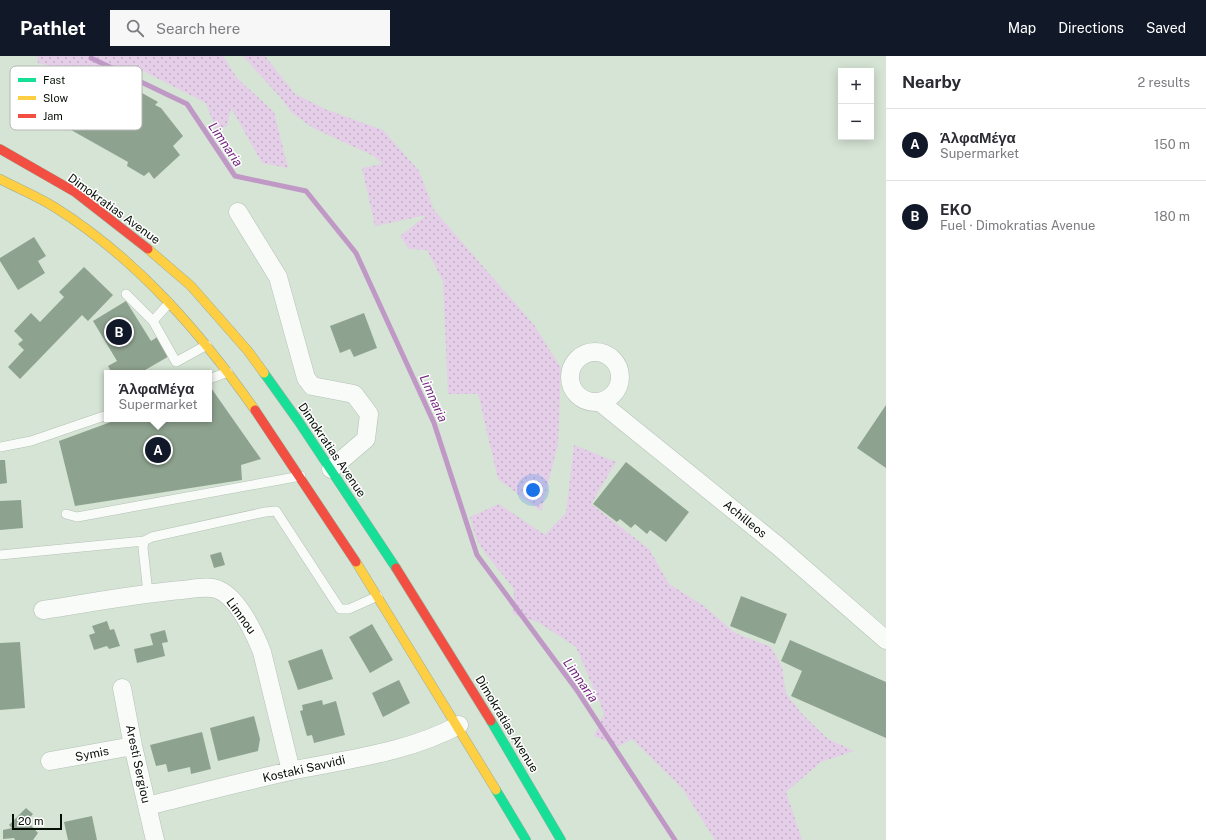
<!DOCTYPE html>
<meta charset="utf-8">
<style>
:root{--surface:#fff;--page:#f7f7f7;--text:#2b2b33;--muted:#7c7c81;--line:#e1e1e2;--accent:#111827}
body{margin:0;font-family:"Public Sans",sans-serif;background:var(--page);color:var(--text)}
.controls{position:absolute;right:12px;top:12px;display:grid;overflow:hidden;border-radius:0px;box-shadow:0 2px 10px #0003}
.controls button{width:36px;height:36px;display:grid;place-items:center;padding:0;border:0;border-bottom:1px solid var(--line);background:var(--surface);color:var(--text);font:20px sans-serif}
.scale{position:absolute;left:12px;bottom:10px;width:50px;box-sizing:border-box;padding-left:4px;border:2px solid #060f06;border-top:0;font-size:11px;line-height:14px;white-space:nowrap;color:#060f06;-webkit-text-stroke:3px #fff;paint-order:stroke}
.you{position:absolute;left:533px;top:434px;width:14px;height:14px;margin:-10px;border:3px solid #fff;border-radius:50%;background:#1a73e8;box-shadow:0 0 0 6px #1a73e833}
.badge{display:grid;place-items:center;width:26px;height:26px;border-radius:50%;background:var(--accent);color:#fff;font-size:13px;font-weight:700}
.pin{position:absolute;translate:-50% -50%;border:2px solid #fff;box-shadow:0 1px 4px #0006}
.popup{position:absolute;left:104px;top:314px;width:108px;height:52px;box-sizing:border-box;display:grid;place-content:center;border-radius:0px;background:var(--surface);filter:drop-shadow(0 1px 3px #0005);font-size:13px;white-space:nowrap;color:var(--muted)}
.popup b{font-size:15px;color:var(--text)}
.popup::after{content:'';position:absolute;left:50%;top:100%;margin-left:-8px;border:8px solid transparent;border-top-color:var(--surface)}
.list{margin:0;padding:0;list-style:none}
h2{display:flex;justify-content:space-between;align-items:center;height:52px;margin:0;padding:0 16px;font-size:17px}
h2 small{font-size:13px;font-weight:400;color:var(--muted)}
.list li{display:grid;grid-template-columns:26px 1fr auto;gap:12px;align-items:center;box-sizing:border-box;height:72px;padding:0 16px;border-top:1px solid var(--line)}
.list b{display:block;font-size:15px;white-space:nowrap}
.list p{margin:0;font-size:13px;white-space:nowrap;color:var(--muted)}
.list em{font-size:13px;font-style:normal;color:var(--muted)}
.icon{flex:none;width:22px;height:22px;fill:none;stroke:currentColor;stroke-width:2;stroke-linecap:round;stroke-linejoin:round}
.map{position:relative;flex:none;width:886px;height:784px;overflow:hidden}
header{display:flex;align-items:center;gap:24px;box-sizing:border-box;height:56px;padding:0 20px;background:var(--accent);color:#fff}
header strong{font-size:19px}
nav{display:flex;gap:22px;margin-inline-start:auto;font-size:14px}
.search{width:280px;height:36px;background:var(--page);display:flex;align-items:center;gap:10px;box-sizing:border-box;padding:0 14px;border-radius:0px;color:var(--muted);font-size:15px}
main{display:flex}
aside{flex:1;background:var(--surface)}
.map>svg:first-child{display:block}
.grass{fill:url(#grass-dots)}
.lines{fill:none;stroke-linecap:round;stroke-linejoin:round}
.stream{stroke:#c098c6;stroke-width:5}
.building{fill:#8ea38f}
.lane-casing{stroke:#b5c1b5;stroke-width:10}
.street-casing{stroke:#b5c1b5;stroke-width:19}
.fast-casing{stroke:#9aae9b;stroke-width:10}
.slow-casing{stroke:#9aae9b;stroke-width:10}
.jam-casing{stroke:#9aae9b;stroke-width:10}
.lane{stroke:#f9fbf9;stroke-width:9}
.street{stroke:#f9fbf9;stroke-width:18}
.fast{stroke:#16e098;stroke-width:9}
.slow{stroke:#ffcf43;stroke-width:9}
.jam{stroke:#f24e42;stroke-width:9}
.labels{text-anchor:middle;stroke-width:3;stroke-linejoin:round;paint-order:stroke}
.street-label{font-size:12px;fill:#060f06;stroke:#fff}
.water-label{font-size:13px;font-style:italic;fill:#752780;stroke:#fff}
.key{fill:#fff;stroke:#b4b7b4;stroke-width:1}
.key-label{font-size:11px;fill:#060f06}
</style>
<header>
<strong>Pathlet</strong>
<div class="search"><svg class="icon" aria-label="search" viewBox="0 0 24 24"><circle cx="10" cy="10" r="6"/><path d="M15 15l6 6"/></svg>Search here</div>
<nav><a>Map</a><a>Directions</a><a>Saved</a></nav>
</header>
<main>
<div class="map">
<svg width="886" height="784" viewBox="0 0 886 784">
<defs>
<pattern id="grass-dots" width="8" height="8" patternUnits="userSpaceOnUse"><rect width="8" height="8" fill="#e4cee8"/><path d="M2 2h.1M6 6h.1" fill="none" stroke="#c2b0c6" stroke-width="1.8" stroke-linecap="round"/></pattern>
</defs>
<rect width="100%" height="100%" fill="#d5e4d5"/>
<path class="grass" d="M 37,0 L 223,0 L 237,22 L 274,56 L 288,112 L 262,107 L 231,52 L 227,70 L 216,74 L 206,47 L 141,14 L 71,15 L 38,7 Z
M 243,0 L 265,0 L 295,38 L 327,54 L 383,74 L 419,115 L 434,154 L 534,269 L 561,312 L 558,388 L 541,455 L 498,423 L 478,338 L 448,338 L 443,225 L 427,194 L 409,193 L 400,180 L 427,159 L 375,170 L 362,112 L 382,108 L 374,100 L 313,72 L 292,57 L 280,41 Z
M 574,389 L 616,406 L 591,448 L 649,493 L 669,528 L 704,550 L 735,577 L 771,591 L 782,611 L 786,638 L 803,659 L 828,683 L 854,695 L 821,706 L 786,736 L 802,784 L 715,784 L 682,732 L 632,683 L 619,690 L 594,680 L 604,657 L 576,591 L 538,566 L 513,558 L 514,533 L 485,497 L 476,482 L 470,461 L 499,448 L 545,479 L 566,457 Z"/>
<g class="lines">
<path class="stream" d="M 91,2 L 187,48 L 235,120 L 306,135 L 356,197 L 434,367 L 477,499 L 576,633 L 675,784"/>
</g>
<path class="building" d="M 86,25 L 134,44 L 142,37 L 158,46 L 155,49 L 161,52 L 183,80 L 173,90 L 180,99 L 154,123 L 149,116 L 144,120 L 127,110 L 128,106 L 64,70 Z
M 34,181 L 46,200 L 38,205 L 45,217 L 18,234 L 0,205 L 0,202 Z
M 84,211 L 113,239 L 88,265 L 82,259 L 20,323 L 8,311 L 24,294 L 18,288 L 23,284 L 14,275 L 31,257 L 40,266 L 64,241 L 59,236 Z
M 126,245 L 151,285 L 159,280 L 171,299 L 140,317 L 112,317 L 108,310 L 117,305 L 93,265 Z
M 364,257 L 377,292 L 354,301 L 350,293 L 340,297 L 330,270 Z
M 209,329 L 261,403 L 241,409 L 242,424 L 75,450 L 59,385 L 119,363 L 209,363 Z
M 886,349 L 886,412 L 857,392 Z
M 0,404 L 5,404 L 7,427 L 0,428 Z
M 626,406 L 689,456 L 666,486 L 650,474 L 647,478 L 635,468 L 631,472 L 620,463 L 617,466 L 593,448 Z
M 21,444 L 23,472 L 0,474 L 0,445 Z
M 221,496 L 225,509 L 214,512 L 210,499 Z
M 741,540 L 787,558 L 775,588 L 730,570 Z
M 107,565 L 110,574 L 114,573 L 120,590 L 109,593 L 107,590 L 94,594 L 89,579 L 95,577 L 92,570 Z
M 372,568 L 393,604 L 370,617 L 349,581 Z
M 165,574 L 168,586 L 162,587 L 165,600 L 137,607 L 134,593 L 153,589 L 150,578 Z
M 790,584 L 886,626 L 886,682 L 791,640 L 802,615 L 781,605 Z
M 20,586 L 25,652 L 0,654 L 0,587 Z
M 322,593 L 333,623 L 298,634 L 288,605 Z
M 399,624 L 410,647 L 383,661 L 372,637 Z
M 322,644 L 323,649 L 336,645 L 345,679 L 314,687 L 312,679 L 307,680 L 300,655 L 303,654 L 302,649 Z
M 254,660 L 260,683 L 258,695 L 218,705 L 210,672 Z
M 202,676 L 211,713 L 191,718 L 190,711 L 168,716 L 166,708 L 156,710 L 150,689 Z
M 26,752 L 33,758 L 27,765 L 38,777 L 33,784 L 15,784 L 14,782 L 3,783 L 3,774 L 12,772 L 9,769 Z
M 92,760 L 97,784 L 68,784 L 64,766 Z"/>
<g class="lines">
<defs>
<path id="lane" d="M 126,238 L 153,265 L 176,306 L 207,289
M 153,265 L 169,247
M 209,323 L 228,316
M 0,391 L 31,385 L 107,359
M 66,458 L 77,461 L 301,420
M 144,485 L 143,492 L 148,537
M 0,499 L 144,485 L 152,481 L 265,456 L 276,455 L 340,553 L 349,553 L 378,540"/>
<path id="street" d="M 238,156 L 278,221 L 306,322 L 312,330 L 354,338 L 369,358 L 366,383 L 331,413
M570 321a25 25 0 1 1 50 0a25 25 0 1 1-50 0Z
M 600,346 L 778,490 L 886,584
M 43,554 C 89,547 135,538 182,534 C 194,533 208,529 219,534 C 238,542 255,578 262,596 L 291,715
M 122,632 L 133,690 L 155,784
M 50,705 L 133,690
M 147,750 C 196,738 245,725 295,714 C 350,703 409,696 459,669"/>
<path id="fast" d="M 264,317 L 299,366 L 396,512
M 491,665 L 561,784
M 496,734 L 526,784"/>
<path id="slow" d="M 0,123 C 19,133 39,141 56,152 C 138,204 200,276 255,354
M 148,193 L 191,230 L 248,295 L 264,317
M 356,506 L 496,734"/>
<path id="jam" d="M 0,93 L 75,136 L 148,193
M 255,354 L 356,506
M 396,512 L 491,665"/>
</defs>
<use href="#lane" class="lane-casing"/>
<use href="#street" class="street-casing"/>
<use href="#fast" class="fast-casing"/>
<use href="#slow" class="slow-casing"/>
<use href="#jam" class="jam-casing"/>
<use href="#lane" class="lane"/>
<use href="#street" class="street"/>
<use href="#fast" class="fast"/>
<use href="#slow" class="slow"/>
<use href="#jam" class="jam"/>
</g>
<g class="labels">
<g class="street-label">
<text transform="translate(114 153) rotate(36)" y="4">Dimokratias Avenue</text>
<text transform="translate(332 394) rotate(56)" y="4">Dimokratias Avenue</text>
<text transform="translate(745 463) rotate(39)" y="4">Achilleos</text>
<text transform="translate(241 560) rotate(54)" y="4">Limnou</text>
<text transform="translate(507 668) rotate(59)" y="4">Dimokratias Avenue</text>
<text transform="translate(92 698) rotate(-11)" y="4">Symis</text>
<text transform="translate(138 708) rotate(78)" y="4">Aresti Sergiou</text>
<text transform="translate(304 713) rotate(-13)" y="4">Kostaki Savvidi</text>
</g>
<g class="water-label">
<text transform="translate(226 88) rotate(56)" y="5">Limnaria</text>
<text transform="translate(434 342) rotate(66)" y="5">Limnaria</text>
<text transform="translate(581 624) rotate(55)" y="5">Limnaria</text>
</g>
</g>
<rect x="10" y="10" width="132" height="64" rx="6" class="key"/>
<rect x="18" y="22" width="18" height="4" fill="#16e098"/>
<rect x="18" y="40" width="18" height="4" fill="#ffcf43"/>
<rect x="18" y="58" width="18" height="4" fill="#f24e42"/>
<g class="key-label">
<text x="43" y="28">Fast</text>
<text x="43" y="46">Slow</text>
<text x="43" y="64">Jam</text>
</g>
</svg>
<div class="controls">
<button>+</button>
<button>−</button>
</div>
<div class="scale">20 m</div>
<div class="you"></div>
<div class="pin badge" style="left:158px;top:394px">A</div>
<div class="popup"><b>ΆλφαΜέγα</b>Supermarket</div>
<div class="pin badge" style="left:119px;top:276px">B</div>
</div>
<aside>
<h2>Nearby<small>2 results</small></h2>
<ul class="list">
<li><span class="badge">A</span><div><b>ΆλφαΜέγα</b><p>Supermarket</p></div><em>150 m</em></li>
<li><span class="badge">B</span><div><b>EKO</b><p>Fuel · Dimokratias Avenue</p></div><em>180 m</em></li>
</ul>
</aside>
</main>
